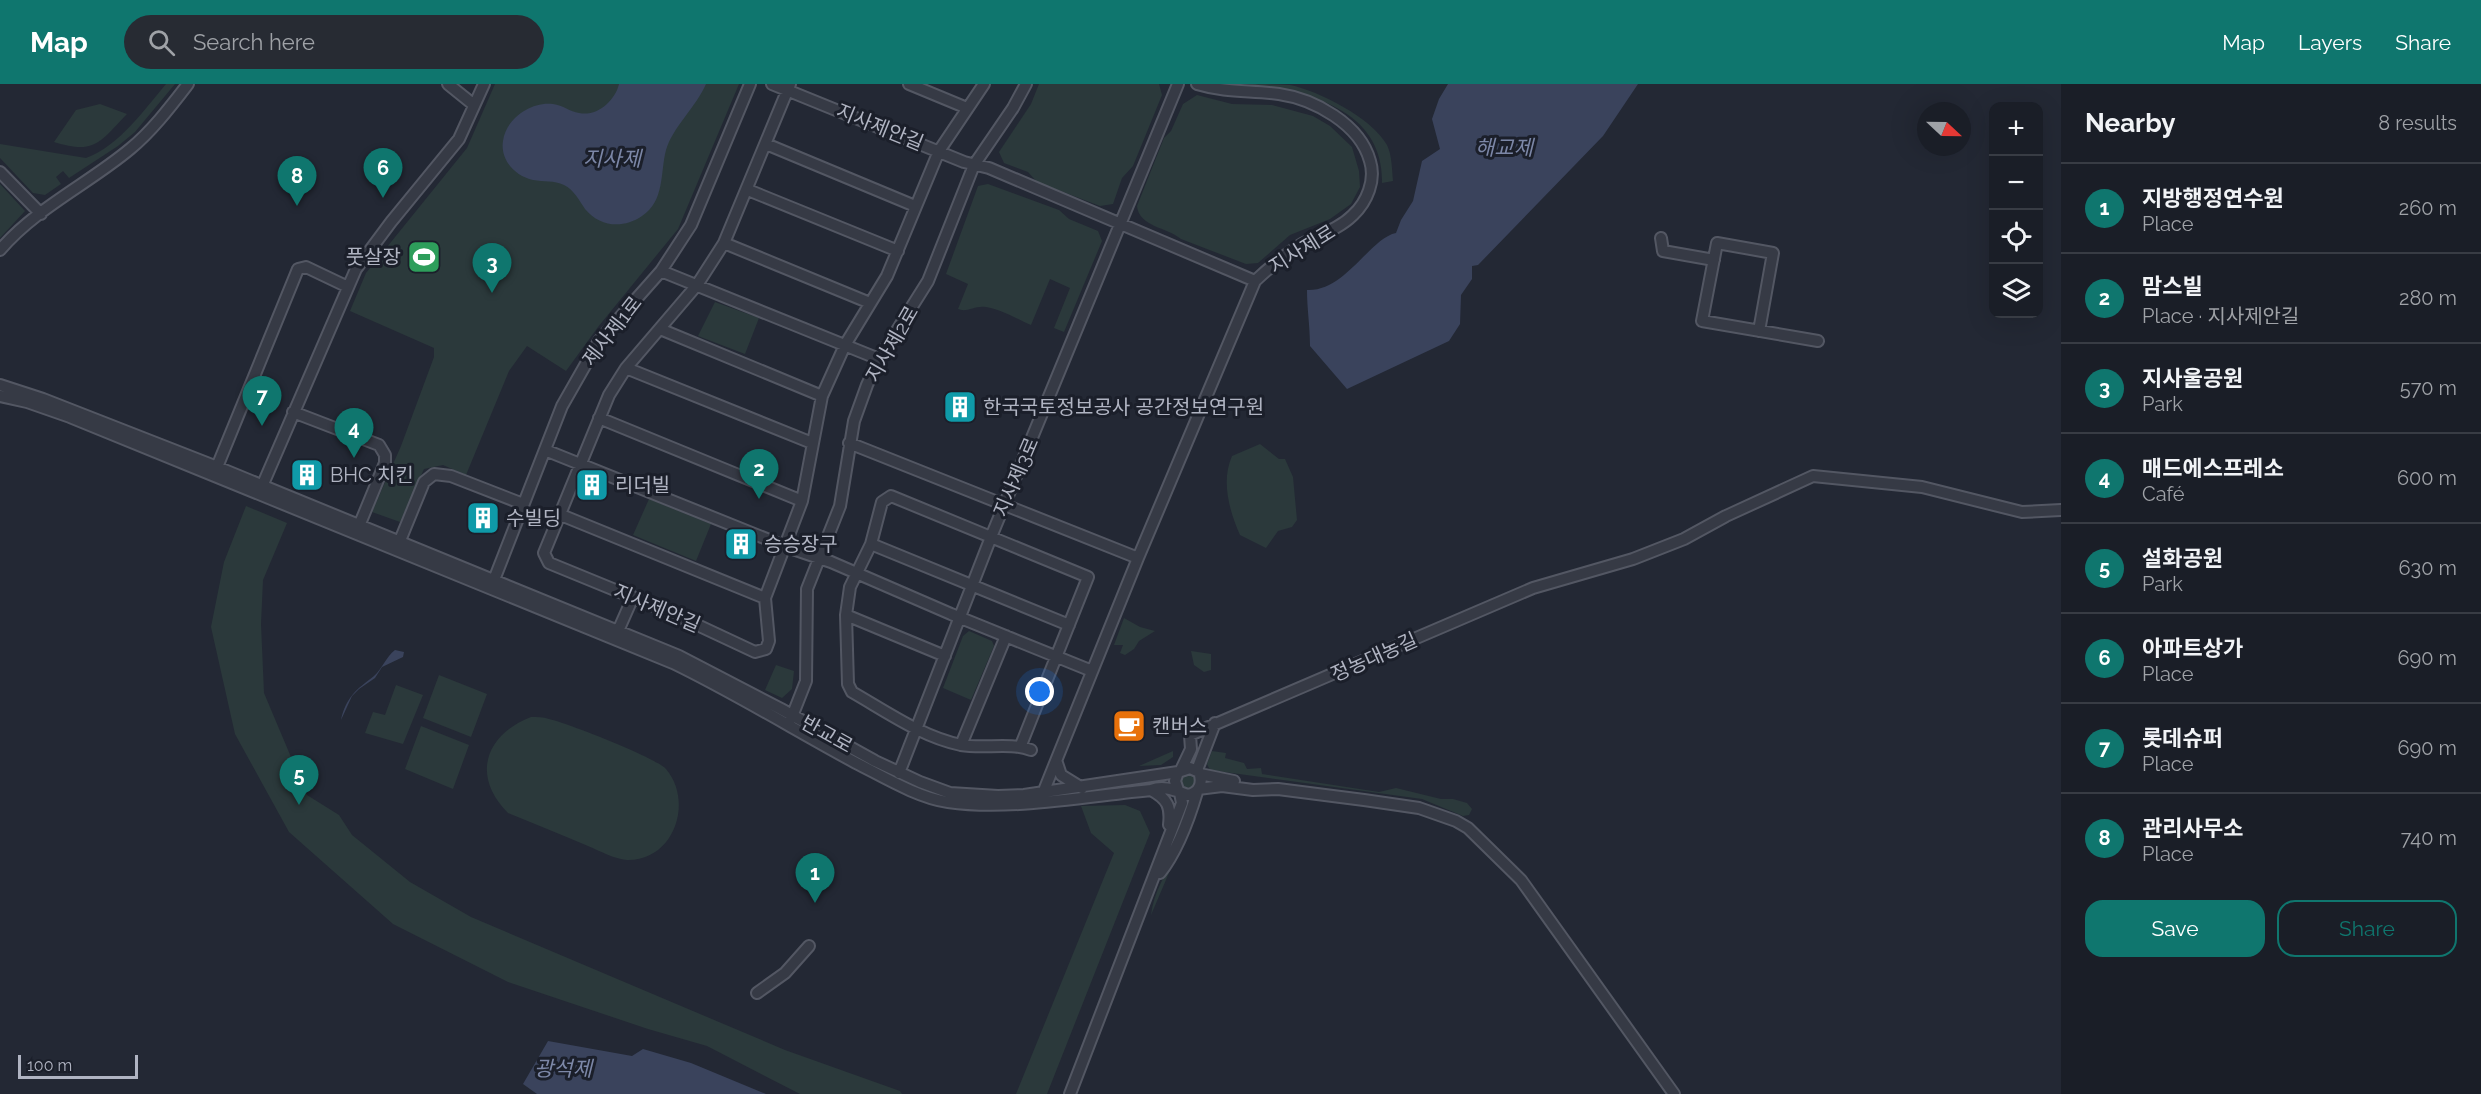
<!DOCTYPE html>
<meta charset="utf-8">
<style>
:root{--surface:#1a1e27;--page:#272b33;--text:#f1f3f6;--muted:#9fa2a7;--line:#383c44;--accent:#0f766e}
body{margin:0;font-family:Raleway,"Noto Sans KR",sans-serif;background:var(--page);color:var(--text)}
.controls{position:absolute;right:18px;top:18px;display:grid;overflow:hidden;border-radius:12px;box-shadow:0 6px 24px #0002}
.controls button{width:54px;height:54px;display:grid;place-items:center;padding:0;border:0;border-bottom:2px solid var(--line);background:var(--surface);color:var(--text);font:30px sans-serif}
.compass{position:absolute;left:1917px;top:18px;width:54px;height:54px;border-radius:50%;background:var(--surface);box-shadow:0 6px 24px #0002;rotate:112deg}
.scale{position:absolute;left:18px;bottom:15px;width:120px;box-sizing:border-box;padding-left:6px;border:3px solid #b0b4c2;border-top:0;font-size:16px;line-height:21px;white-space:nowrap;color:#b0b4c2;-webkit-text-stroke:4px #1b1f2a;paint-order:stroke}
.you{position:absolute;left:1040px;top:608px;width:21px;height:21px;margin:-15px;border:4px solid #fff;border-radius:50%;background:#1a73e8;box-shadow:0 0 0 9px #1a73e833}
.badge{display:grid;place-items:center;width:39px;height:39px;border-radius:50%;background:var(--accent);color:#fff;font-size:20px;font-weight:700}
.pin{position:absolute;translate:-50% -50px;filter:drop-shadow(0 2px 3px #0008)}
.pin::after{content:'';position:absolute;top:32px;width:21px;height:18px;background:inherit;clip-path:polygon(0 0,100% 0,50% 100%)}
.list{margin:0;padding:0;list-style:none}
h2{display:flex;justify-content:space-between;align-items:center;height:78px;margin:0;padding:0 24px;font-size:26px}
h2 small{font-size:20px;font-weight:400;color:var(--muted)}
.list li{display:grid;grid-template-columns:39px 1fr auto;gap:18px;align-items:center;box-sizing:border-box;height:90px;padding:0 24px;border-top:2px solid var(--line)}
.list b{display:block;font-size:22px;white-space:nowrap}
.list p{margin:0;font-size:20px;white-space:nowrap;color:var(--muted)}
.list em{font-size:20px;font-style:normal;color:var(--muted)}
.actions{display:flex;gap:12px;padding:18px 24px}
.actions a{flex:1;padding:14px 0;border:2px solid var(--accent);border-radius:18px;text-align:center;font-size:21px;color:var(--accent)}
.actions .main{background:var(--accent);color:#fff}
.icon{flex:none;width:33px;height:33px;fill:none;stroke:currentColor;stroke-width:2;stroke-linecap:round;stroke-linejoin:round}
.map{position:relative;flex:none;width:2061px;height:1010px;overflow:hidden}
header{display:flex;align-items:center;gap:36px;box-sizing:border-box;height:84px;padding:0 30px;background:var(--accent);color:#fff}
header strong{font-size:28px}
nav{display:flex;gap:33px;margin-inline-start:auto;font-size:21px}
.search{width:420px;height:54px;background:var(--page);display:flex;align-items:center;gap:15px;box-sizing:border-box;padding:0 21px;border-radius:33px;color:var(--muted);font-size:22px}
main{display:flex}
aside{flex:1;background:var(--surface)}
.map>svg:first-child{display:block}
.green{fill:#2b393b}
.water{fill:#3a435c}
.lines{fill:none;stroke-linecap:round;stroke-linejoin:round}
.minor-casing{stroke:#535763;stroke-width:14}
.minor{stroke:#363a45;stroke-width:10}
.labels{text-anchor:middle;stroke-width:6;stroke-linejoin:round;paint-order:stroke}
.street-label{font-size:20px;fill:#b0b4c2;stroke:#1b1f2a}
.poi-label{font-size:20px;fill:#b0b4c2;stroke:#1b1f2a;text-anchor:start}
.water-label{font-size:21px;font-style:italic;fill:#7c87a7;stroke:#1b1f2a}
</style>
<header>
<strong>Map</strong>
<div class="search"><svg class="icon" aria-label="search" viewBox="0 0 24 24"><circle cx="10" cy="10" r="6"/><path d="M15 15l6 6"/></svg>Search here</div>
<nav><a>Map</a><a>Layers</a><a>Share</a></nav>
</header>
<main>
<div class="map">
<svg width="2061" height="1010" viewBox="0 0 2061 1010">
<rect width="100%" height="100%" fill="#232834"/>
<path class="green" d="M 166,0 L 175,0 L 135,48 L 118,62 L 69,94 L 63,87 L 56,93 L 61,100 L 45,111 L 33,109 L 0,74 L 0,60 L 86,74 C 119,62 144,26 166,0 Z
M 495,0 L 739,0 L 678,145 L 598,243 L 566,287 L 527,262 L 509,287 L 466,391 L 443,381 L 424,385 L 400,438 L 372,428 L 401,362 L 434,273 L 434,264 L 350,227 L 366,189 L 467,64 Z
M 1039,0 L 1159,0 L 1162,11 L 1133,82 L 1122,94 L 1113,120 L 1100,122 L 1037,98 L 1028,88 L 1004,79 L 999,68 L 1031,20 Z
M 1243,0 C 1258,0 1275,0 1290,1 C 1319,7 1372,34 1387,61 C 1392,71 1392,86 1393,97 L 1382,99 C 1384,23 1303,6 1243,0 Z
M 1197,11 L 1232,20 L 1272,21 L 1313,32 L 1330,42 L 1352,63 L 1359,87 L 1360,103 L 1351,120 L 1330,135 L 1290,151 L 1258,179 L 1246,180 L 1181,155 C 1167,143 1139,143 1137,122 L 1164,54 L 1171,47 L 1183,20 Z
M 100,20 L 127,30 C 100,58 95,71 54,58 L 76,26 Z
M 0,100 L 25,127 L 0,154 Z
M 988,100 L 1059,126 L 1069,135 L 1098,147 L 1102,157 L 1064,248 L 1054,244 L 1070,204 L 1050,195 L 1031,241 C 1017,235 1000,225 986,223 C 975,221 967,229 958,225 L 968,200 L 946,190 L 978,102 Z
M 715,218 L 759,234 L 745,270 L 698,252 Z
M 1260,360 L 1279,375 L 1285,375 L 1293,393 L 1297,436 L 1292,443 L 1278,447 L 1266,464 L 1240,451 C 1229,426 1221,397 1232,372 Z
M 649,415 L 711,440 L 696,477 L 633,451 Z
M 246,422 L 287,439 L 263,496 L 261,540 L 264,609 L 307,711 L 339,731 L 352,751 L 410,798 L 471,833 L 785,966 L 900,1007 L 902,1010 L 800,1010 L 707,962 L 648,945 L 508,898 L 393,840 L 289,748 L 235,650 L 211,543 L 224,478 Z
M 1124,534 L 1140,543 L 1155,547 L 1139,557 L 1134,565 L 1125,571 L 1120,569 L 1123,561 L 1114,561 Z
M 969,547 L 992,557 L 994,562 L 971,616 L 943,604 L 963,552 Z
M 1191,567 L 1211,570 L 1211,586 L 1204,588 L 1194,581 Z
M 776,581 L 794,587 L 792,605 L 782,614 L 765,606 Z
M 439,591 L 487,610 L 471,653 L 423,634 Z
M 396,601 L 423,611 L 403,660 L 365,649 L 373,628 L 385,631 Z
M 531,633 C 537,633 543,633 549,635 C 567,639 657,674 666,685 C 694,718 674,777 627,776 C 614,775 600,767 588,762 C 562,751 535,740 508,729 C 471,692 485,651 531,633 Z
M 421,642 L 469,661 L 453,705 L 405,685 Z
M 1173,667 L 1173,673 L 1161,681 L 1139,682 Z
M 1212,667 L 1226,669 L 1225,674 L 1244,679 L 1247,685 L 1261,684 L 1262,690 L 1379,708 L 1396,704 L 1441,715 L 1453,715 L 1467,719 L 1472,725 L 1469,731 L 1463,732 L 1422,715 L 1210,686 L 1207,680 Z
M1181 697a7 7 0 1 1 14 0a7 7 0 1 1-14 0Z
M 1125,721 L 1140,727 L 1150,749 L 1047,1010 L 1016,1010 L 1114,769 L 1091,749 L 1081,722 Z
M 1177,770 L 1151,831 C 1154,808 1165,790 1177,770 Z"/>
<path class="water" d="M 619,0 L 706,0 C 696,23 672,44 666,66 C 660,89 665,117 642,132 C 623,145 600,143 585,125 C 579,116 574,106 564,101 C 554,96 544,98 533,96 C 515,92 500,76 503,57 C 506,34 532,17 553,20 C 563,21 570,28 579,29 C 597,33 615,17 619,0 Z
M 1448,0 L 1638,0 L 1603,52 L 1478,181 L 1472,182 L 1472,195 L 1461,211 L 1460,240 L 1449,257 L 1347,305 L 1310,262 C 1310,242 1307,225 1307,206 C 1345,208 1370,154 1396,149 L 1401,136 L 1413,117 L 1422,77 L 1440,65 L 1432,35 L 1439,15 Z
M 395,566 L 404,568 L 403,573 L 382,583 L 375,594 L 359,605 L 352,612 L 341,636 C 346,613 357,605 374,592 C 382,585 386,573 395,566 Z
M 548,957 L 632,972 L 643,965 L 691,979 L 766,1010 L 537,1010 L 523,1000 Z"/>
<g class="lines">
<defs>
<path id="minor" d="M 448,0 L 474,21
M 772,0 L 964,78 L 989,84 L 1255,197
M 790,0 L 724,159 L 697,201 L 626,284 L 609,311 L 544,469 L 549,479 L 676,531 L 755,568 L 766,565 L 769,557 L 765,514 L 802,417 L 822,312 L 845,261 L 887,192 L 939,67 L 984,0
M 909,0 L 967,24
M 766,60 L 915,122
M 0,88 L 41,130
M 748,106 L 898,167
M 1661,154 L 1663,167 L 1714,176
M 724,159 L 870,219
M 0,166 C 36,124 88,100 130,65 C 152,47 171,22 188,0
M 661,187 L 879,275
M 660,245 L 822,312
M 1759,247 L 1773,169 L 1717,159 L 1702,237 L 1818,257
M 626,284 L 812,359
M 0,301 L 43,315 L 217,383 L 679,572 L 781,625 L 875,677 L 920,698 L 950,709 L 998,712 L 1024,711 L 1178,688
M 0,312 L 27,318 L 70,333 L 673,579 C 735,609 795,646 856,679 C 882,692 918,714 948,718 C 1010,727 1088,712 1151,706 C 1165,701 1176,707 1188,711 C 1200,709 1203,698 1199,688 L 1190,684 L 1178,688 L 1175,697 L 1178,706
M 293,328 L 379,361 L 385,371 L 385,379 L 359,442
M 599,334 L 802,417
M 849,359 L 1138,474
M 545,366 L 784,462 L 831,478 L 951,530 L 1092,587
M 217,383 L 298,185 L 306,183 L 348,203
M 260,407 L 356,185 L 391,138 L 459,55 L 484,0
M 561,431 L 765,514
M 399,459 L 424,398 L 434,390 L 451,392 L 523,420
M 871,460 L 1069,541
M 492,501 L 562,322 L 599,257 L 661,187 L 691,141 L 750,0
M 846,531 L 945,572
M 618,547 L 633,513
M 1006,552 L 961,661 C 922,653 887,628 852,608 L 848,600 L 846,531 L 850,503 L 871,460 L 882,418 L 891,412 L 1088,493 L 1021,661
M 791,635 L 806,597 L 807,505 L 840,422 L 854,337 L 867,301 L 879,275 L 928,197 L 974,81 L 1013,24 L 1026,0
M 961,661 C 984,665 1010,658 1031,666
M 1057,679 L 1061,691 L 1082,704
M 1181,686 L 1191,665 L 1190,651 L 1533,504 L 1633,475 L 1684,455 L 1726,432 L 1813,392 L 1922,403 L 2022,428 L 2061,426
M 1197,686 L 1215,639
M 899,689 L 991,453 L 1178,0
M 1200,690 L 1234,697
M 1198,705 L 1222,702 L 1253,706 L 1278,705 L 1364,716 L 1419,724 L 1456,737 L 1468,744 L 1521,796 L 1674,1010
M 1151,706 C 1168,715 1171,723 1169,741
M 1043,709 L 1138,474 L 1255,197 C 1270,183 1284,171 1302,160 C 1319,151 1339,145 1353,131 C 1367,118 1376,96 1370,77 C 1360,40 1314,15 1279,10 C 1249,6 1227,9 1197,0
M 1160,789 C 1178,766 1189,735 1197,708
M 757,909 L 785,889 L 809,862
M 1070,1010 L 1182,719 L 1180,709"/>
</defs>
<use href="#minor" class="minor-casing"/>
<use href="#minor" class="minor"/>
</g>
<defs>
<symbol id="stadium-square" viewBox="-11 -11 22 22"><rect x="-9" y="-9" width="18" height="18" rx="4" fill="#2e9e5b" stroke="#1b1f2a"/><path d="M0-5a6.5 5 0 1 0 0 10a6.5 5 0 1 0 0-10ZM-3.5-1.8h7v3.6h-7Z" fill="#fff"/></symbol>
<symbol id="building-square" viewBox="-11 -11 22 22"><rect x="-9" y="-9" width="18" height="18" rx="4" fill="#0f9aa8" stroke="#1b1f2a"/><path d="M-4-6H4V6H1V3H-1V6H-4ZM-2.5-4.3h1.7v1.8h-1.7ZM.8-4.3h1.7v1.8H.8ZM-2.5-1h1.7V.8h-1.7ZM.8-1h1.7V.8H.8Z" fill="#fff"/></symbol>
<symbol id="cafe-square" viewBox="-11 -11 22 22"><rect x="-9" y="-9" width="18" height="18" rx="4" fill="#e8710a" stroke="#1b1f2a"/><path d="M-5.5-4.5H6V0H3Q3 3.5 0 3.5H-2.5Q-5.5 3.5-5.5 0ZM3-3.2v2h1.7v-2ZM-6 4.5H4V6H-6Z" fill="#fff"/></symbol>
</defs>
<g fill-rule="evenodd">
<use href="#stadium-square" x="405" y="154" width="38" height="38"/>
<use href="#building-square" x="941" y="304" width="38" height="38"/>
<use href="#building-square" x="288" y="372" width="38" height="38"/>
<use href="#building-square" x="573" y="382" width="38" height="38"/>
<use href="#building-square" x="464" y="415" width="38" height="38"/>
<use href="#building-square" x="722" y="441" width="38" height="38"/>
<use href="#cafe-square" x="1110" y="623" width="38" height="38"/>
</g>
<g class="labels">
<g class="street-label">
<text transform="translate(880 43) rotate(22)" y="7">지사제안길</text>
<text transform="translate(1302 165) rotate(-32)" y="7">지사제로</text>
<text transform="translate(612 247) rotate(-52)" y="7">제사제1로</text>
<text transform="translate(892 260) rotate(-60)" y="7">지사제2로</text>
<text transform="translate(1016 393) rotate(-67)" y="7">지사제3로</text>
<text transform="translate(657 524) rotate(23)" y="7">지사제안길</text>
<text transform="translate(1374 573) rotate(-24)" y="7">정농대농길</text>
<text transform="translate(827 650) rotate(29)" y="7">반교로</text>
</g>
<g class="poi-label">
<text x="401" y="180" text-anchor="end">풋살장</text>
<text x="983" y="330">한국국토정보공사 공간정보연구원</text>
<text x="330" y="398">BHC 치킨</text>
<text x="615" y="408">리더빌</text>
<text x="506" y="441">수빌딩</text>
<text x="764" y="467">승승장구</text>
<text x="1152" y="649">캔버스</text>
</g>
<g class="water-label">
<text x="1504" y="71">해교제</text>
<text x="612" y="82">지사제</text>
<text x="563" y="992">광석제</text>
</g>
</g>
</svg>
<div class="controls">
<button>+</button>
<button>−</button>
<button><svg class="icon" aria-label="locate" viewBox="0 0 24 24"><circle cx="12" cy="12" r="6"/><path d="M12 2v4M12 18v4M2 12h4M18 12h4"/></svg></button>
<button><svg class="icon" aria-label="layers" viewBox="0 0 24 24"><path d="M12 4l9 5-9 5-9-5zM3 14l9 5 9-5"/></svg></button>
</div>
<svg class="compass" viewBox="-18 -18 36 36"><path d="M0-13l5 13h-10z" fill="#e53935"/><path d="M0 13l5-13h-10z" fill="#9fa2a7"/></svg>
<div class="scale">100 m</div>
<div class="you"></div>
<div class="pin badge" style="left:815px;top:819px">1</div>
<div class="pin badge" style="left:759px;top:415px">2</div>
<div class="pin badge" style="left:492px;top:209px">3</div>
<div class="pin badge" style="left:354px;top:374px">4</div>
<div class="pin badge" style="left:299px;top:721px">5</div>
<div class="pin badge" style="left:383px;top:114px">6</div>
<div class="pin badge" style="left:262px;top:342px">7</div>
<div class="pin badge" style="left:297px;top:122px">8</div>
</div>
<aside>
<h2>Nearby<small>8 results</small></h2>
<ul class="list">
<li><span class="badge">1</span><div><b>지방행정연수원</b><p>Place</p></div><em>260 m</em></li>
<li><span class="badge">2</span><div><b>맘스빌</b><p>Place · 지사제안길</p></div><em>280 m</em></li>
<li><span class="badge">3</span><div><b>지사울공원</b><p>Park</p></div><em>570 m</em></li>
<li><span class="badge">4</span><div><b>매드에스프레소</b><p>Café</p></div><em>600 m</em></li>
<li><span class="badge">5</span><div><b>설화공원</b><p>Park</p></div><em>630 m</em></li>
<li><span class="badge">6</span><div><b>아파트상가</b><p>Place</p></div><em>690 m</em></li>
<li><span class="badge">7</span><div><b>롯데슈퍼</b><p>Place</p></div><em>690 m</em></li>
<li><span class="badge">8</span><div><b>관리사무소</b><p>Place</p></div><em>740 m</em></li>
</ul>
<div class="actions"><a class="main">Save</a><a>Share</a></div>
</aside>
</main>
